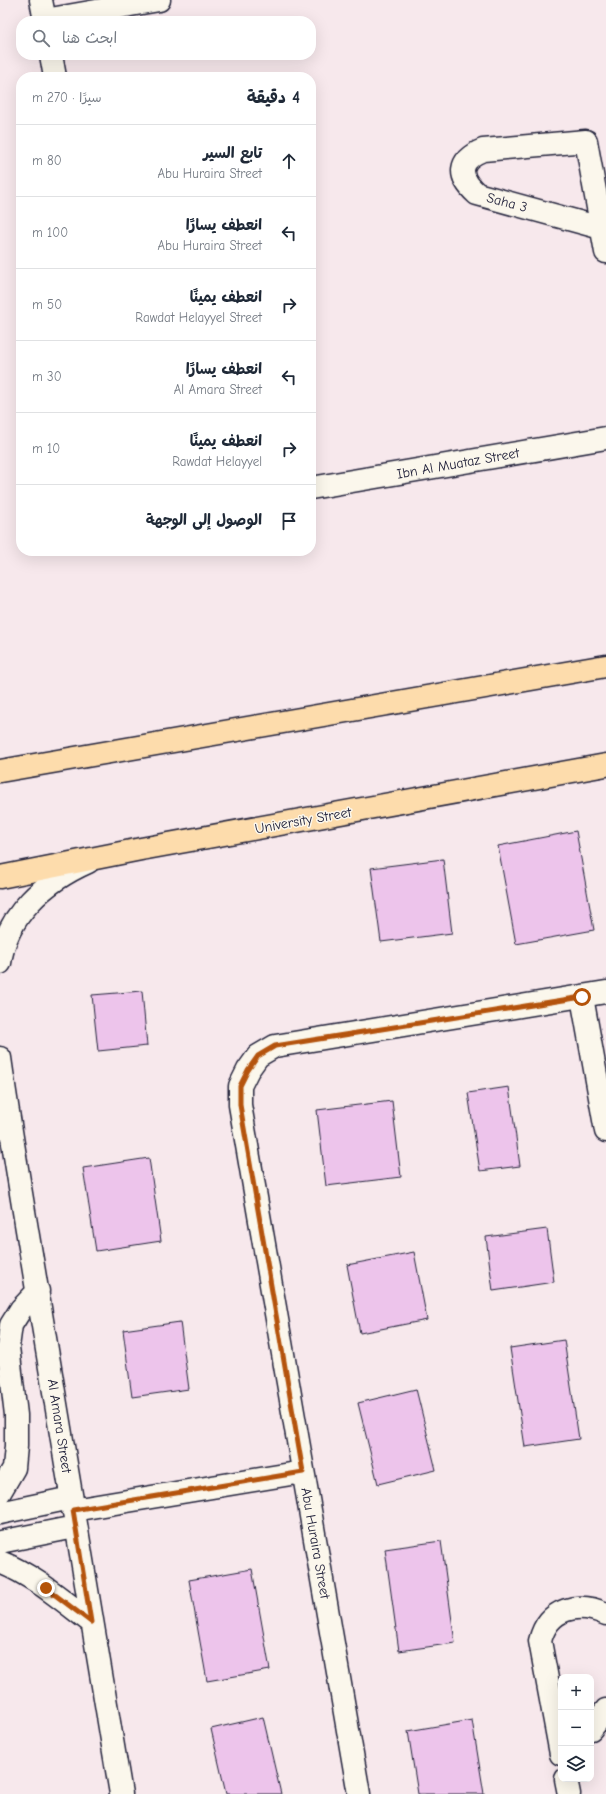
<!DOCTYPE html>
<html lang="ar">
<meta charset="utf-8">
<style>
:root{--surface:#fff;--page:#f6f6f7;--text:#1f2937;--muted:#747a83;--line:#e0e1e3}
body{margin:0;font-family:"Comic Neue","Playpen Sans Arabic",sans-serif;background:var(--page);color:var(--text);direction:rtl}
.controls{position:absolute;right:12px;bottom:12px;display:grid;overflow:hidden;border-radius:8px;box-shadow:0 4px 16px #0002}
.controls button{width:36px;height:36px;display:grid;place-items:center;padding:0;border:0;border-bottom:1px solid var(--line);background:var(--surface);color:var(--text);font:20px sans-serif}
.stop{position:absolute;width:12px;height:12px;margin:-9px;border:3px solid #b45309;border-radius:50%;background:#fff}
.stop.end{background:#b45309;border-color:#fff;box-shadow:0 1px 4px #0008}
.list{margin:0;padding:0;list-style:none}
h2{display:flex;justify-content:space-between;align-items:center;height:52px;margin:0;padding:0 16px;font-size:17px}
h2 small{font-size:13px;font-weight:400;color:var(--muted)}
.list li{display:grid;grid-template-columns:26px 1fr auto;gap:12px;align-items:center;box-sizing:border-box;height:72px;padding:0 16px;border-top:1px solid var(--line)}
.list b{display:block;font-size:15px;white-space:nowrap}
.list p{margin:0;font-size:13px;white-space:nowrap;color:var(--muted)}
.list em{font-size:13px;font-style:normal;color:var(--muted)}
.icon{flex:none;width:22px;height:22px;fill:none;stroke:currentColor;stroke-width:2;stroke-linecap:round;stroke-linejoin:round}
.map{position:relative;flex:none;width:606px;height:1794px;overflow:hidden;direction:ltr}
.search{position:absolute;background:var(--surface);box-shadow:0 4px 16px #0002;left:16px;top:16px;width:300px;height:44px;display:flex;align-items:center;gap:10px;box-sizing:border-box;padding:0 14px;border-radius:16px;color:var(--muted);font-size:15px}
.panel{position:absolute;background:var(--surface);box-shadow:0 4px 16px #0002;left:16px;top:72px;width:300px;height:484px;border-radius:16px;direction:rtl}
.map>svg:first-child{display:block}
.building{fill:#edc4eb;stroke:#22223b}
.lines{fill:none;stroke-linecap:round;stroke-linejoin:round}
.street-casing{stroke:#22223b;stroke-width:25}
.primary-casing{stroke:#22223b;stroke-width:25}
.street{stroke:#fbf7ec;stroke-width:22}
.primary{stroke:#fddcac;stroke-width:22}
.route{stroke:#b45309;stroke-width:5}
.labels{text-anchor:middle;stroke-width:3;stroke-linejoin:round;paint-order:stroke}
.street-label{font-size:14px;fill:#22223b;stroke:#fbf7ec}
</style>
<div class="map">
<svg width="606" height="1794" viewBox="0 0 606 1794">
<rect width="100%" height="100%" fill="#f7e8ec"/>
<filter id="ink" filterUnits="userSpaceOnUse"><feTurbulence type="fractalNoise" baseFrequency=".025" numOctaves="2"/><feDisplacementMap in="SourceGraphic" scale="8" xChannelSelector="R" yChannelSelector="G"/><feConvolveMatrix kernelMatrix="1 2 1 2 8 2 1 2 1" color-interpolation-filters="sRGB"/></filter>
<g filter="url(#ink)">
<path class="building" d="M 576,831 L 594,930 L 516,944 L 498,846 Z
M 443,859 L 452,933 L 381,942 L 371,868 Z
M 142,991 L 147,1046 L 98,1051 L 92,995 Z
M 509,1087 L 520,1166 L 480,1171 L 468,1093 Z
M 392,1101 L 401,1177 L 326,1186 L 317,1110 Z
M 149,1158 L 161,1241 L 96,1251 L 83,1168 Z
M 547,1229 L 554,1282 L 493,1291 L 486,1237 Z
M 414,1252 L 427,1320 L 360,1333 L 347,1265 Z
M 180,1322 L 189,1389 L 132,1397 L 123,1330 Z
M 564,1340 L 579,1439 L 525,1447 L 510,1348 Z
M 416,1389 L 436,1470 L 378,1484 L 358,1403 Z
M 441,1541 L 455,1643 L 399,1651 L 385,1549 Z
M 252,1569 L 270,1670 L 207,1681 L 189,1580 Z
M 263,1717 L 281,1794 L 226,1794 L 211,1729 Z
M 472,1720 L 484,1794 L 418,1794 L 408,1731 Z"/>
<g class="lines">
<defs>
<path id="street" d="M 41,0 L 45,21
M 45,20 L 159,0
M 51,55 L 55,77
M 601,228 L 477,194 C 457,176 458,160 483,150 L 586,141 L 606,252
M 311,488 L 606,438
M 0,963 C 6,915 45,881 88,862
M 582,997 L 606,1131
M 0,1058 C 13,1150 29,1240 44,1332 C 69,1486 94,1640 121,1794
M 0,1492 L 14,1468 L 16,1446 L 16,1415 L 8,1347 L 11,1325 L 21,1309 L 38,1291
M 73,1510 L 303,1472
M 0,1513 L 71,1498
M 0,1542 L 75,1527
M 0,1562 C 33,1575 62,1600 91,1622
M 591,1729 L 606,1710
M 561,1754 L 540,1641 C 548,1608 578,1601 606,1614
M 566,1779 L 569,1794
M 359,1794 L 240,1105 L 240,1086 L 248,1070 L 258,1056 L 275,1046 L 606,992"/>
<path id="primary" d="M 0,771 L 606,666
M 0,877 L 141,849 L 606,765"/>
</defs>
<use href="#street" class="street-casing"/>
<use href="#primary" class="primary-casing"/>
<use href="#street" class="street"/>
<use href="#primary" class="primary"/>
</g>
</g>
<g class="lines" filter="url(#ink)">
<path class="route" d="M 46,1588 L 91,1622 L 73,1510 L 303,1472 L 240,1105 L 240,1086 L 248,1070 L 258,1056 L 275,1046 L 582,997"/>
</g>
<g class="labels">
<g class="street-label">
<text transform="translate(507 202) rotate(15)" y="5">Saha 3</text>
<text transform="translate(458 463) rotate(-10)" y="5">Ibn Al Muataz Street</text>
<text transform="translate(303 820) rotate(-10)" y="5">University Street</text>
<text transform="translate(60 1426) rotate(81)" y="5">Al Amara Street</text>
<text transform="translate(316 1543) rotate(80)" y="5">Abu Huraira Street</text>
</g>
</g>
</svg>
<div class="controls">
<button>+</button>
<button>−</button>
<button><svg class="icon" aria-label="layers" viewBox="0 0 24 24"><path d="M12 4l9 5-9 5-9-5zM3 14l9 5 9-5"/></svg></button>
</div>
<div class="stop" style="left:582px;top:997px"></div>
<div class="stop end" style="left:46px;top:1588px"></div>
<div class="search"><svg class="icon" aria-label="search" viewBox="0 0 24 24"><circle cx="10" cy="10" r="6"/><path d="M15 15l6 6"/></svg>ابحث هنا</div>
<section class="panel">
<h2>4 دقيقة<small>سيرًا · 270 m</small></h2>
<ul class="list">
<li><svg class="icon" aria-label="ahead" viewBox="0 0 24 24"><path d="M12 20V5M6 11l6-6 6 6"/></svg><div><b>تابع السير</b><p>Abu Huraira Street</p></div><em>80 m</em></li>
<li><svg class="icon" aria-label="left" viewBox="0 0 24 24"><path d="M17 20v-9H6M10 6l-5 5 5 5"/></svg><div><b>انعطف يسارًا</b><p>Abu Huraira Street</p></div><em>100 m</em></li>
<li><svg class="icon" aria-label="right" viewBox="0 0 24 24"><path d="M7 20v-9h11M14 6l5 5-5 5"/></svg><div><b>انعطف يمينًا</b><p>Rawdat Helayyel Street</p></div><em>50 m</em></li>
<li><svg class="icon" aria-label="left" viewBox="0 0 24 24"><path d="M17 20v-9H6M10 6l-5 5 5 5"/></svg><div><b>انعطف يسارًا</b><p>Al Amara Street</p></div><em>30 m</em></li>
<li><svg class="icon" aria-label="right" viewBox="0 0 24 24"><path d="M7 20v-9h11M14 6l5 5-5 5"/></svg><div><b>انعطف يمينًا</b><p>Rawdat Helayyel</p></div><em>10 m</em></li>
<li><svg class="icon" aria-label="arrive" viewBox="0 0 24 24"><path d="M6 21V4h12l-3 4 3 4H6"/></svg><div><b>الوصول إلى الوجهة</b></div></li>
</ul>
</section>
</div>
